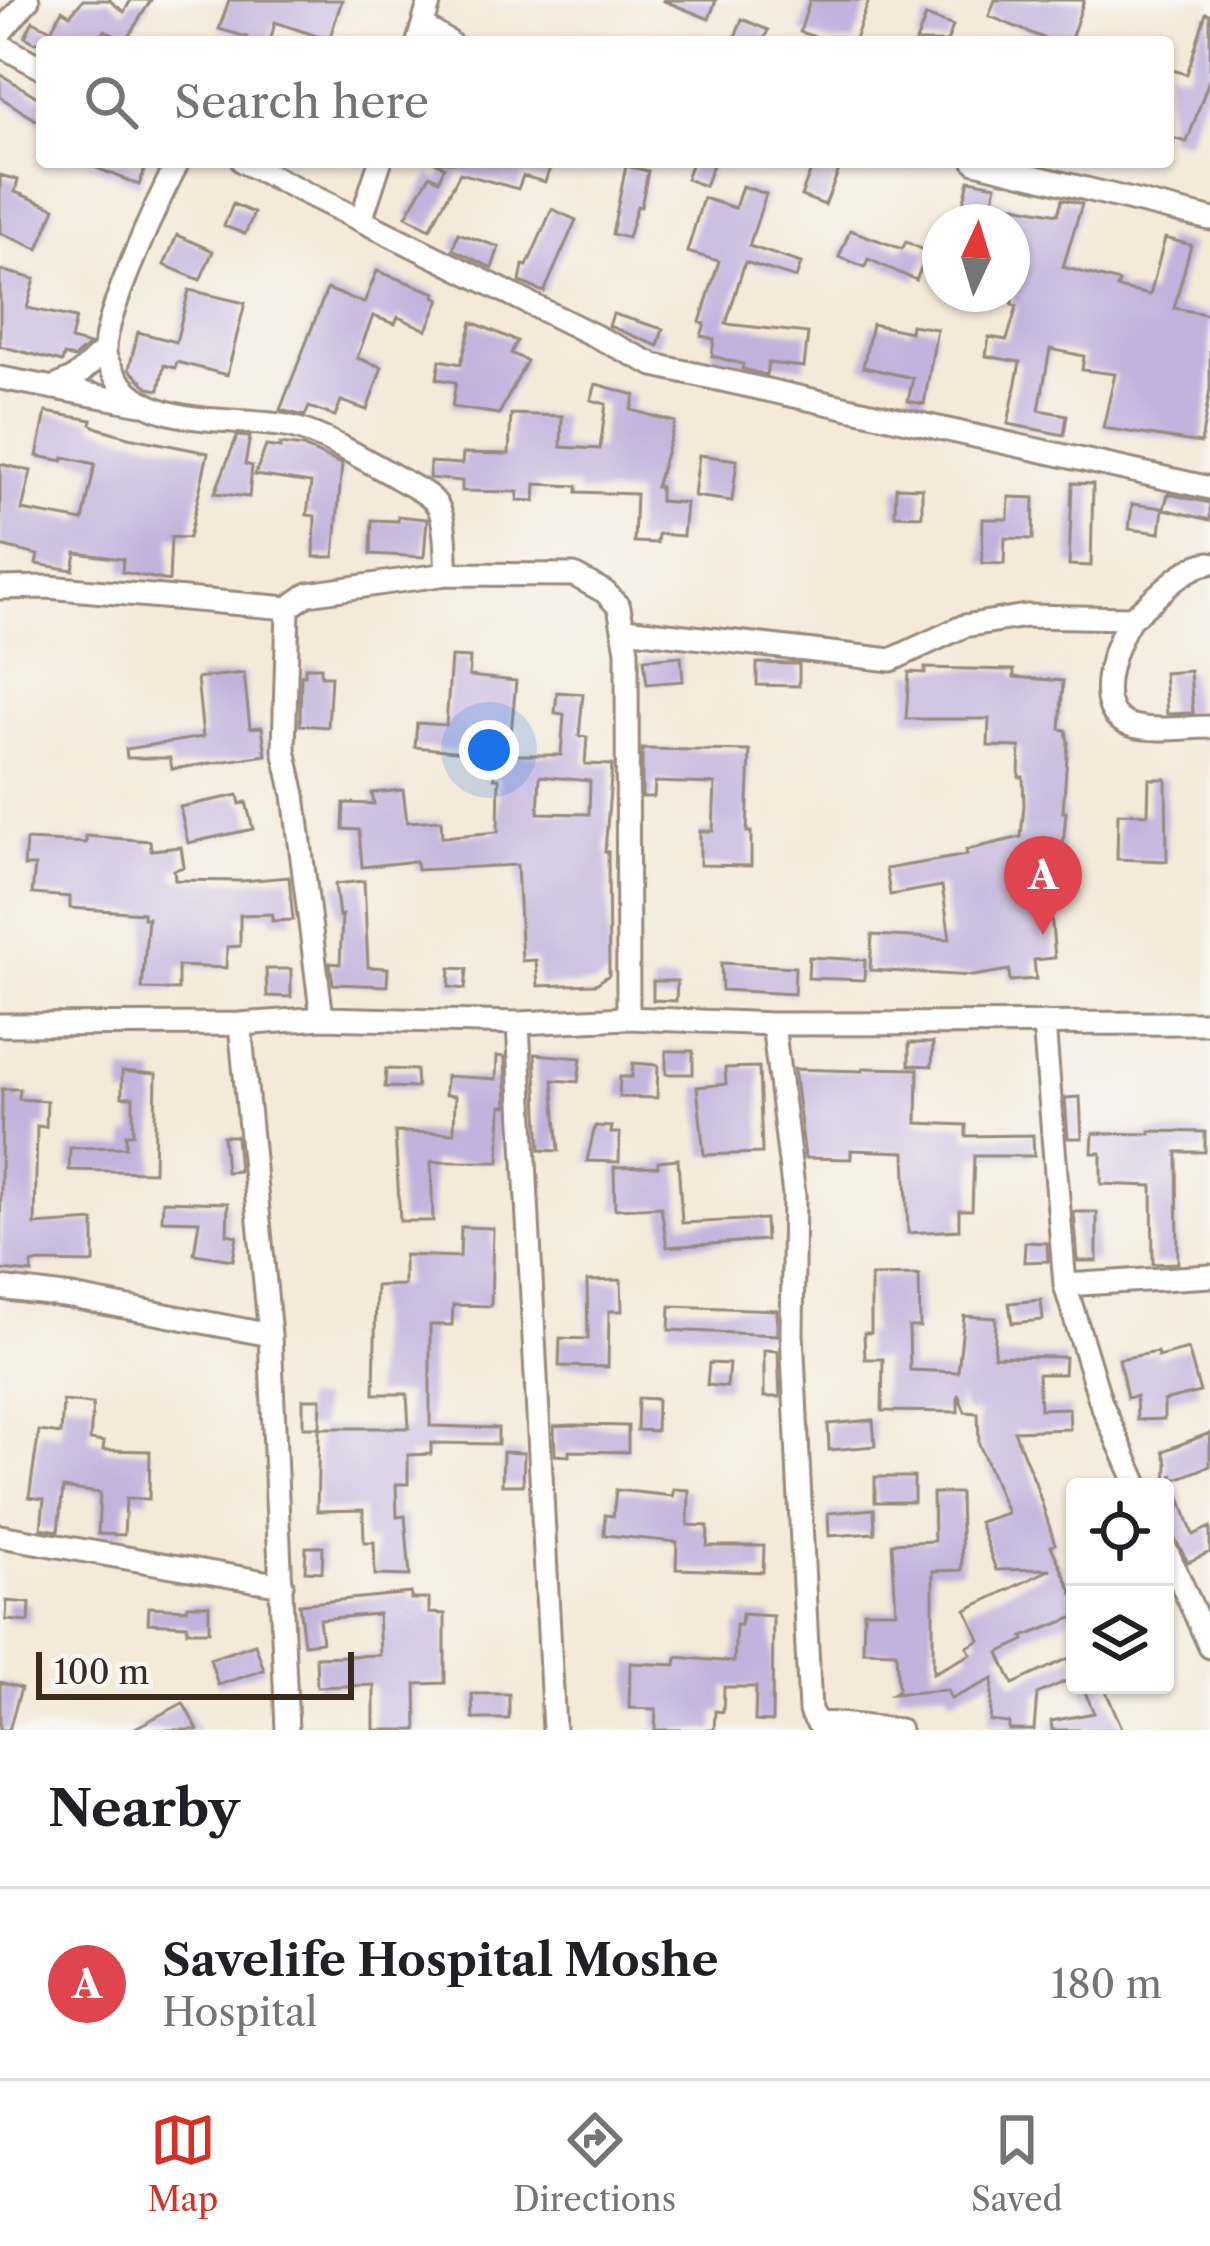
<!DOCTYPE html>
<style>
:root{--surface:#fff;--page:#f6f6f6;--text:#202124;--muted:#757577;--line:#e0e0e0;--accent:#d93025}
body{margin:0;font-family:"Libre Caslon Text",serif;background:var(--page);color:var(--text)}
.controls{position:absolute;right:36px;bottom:36px;display:grid;overflow:hidden;border-radius:12px;box-shadow:0 3px 9px #0004}
.controls button{width:108px;height:108px;display:grid;place-items:center;padding:0;border:0;border-bottom:3px solid var(--line);background:var(--surface);color:var(--text);font:60px sans-serif}
.compass{position:absolute;left:922px;top:204px;width:108px;height:108px;border-radius:50%;background:var(--surface);box-shadow:0 3px 9px #0004;rotate:4deg}
.scale{position:absolute;left:36px;bottom:30px;width:318px;box-sizing:border-box;padding-left:12px;border:6px solid #3b2a1e;border-top:0;font-size:33px;line-height:42px;white-space:nowrap;color:#3b2a1e;-webkit-text-stroke:9px #f6f6f2;paint-order:stroke}
.you{position:absolute;left:489px;top:750px;width:42px;height:42px;margin:-30px;border:9px solid #fff;border-radius:50%;background:#1a73e8;box-shadow:0 0 0 18px #1a73e833}
.badge{display:grid;place-items:center;width:78px;height:78px;border-radius:50%;background:var(--accent);color:#fff;font-size:39px;font-weight:700}
.pin{position:absolute;translate:-50% -99px;filter:drop-shadow(0 3px 6px #0008)}
.pin::after{content:'';position:absolute;top:63px;width:42px;height:36px;background:inherit;clip-path:polygon(0 0,100% 0,50% 100%)}
.list{margin:0;padding:0;list-style:none}
h2{display:flex;justify-content:space-between;align-items:center;height:156px;margin:0;padding:0 48px;font-size:51px}
h2 small{font-size:39px;font-weight:400;color:var(--muted)}
.list li{display:grid;grid-template-columns:78px 1fr auto;gap:36px;align-items:center;box-sizing:border-box;height:192px;padding:0 48px;border-top:3px solid var(--line)}
.list b{display:block;font-size:45px;white-space:nowrap}
.list p{margin:0;font-size:39px;white-space:nowrap;color:var(--muted)}
.list em{font-size:39px;font-style:normal;color:var(--muted)}
.icon{flex:none;width:66px;height:66px;fill:none;stroke:currentColor;stroke-width:2;stroke-linecap:round;stroke-linejoin:round}
.map{position:relative;flex:none;width:1210px;height:1730px;overflow:hidden}
.search{position:absolute;background:var(--surface);box-shadow:0 3px 9px #0004;left:36px;right:36px;top:36px;height:132px;display:flex;align-items:center;gap:30px;box-sizing:border-box;padding:0 42px;border-radius:12px;color:var(--muted);font-size:45px}
.sheet{height:348px;background:var(--surface)}
nav{display:flex;justify-content:space-around;align-items:center;box-sizing:border-box;height:168px;border-top:3px solid var(--line);background:var(--surface);font-size:33px;color:var(--muted)}
nav a{display:grid;justify-items:center;gap:6px}
nav .on{color:var(--accent)}
.map>svg:first-child{display:block}
.building{fill:#c2b2dd;fill-rule:evenodd}
.lines{fill:none;stroke-linecap:round;stroke-linejoin:round}
.minor-casing{stroke:#988a7b;stroke-width:27}
.minor{stroke:#fff;stroke-width:21}
</style>
<div class="map">
<svg width="1210" height="1730" viewBox="0 0 1210 1730">
<rect width="100%" height="100%" fill="#f6f6f2"/>
<filter id="ink" filterUnits="userSpaceOnUse"><feTurbulence type="fractalNoise" baseFrequency=".00833" numOctaves="2"/><feDisplacementMap in="SourceGraphic" scale="24" xChannelSelector="R" yChannelSelector="G"/><feConvolveMatrix kernelMatrix="1 2 1 2 8 2 1 2 1" color-interpolation-filters="sRGB"/></filter>
<filter id="wash" filterUnits="userSpaceOnUse"><feTurbulence type="fractalNoise" baseFrequency=".004" numOctaves="4" result="noise"/><feDisplacementMap in="SourceGraphic" scale="48" xChannelSelector="R" yChannelSelector="G"/><feGaussianBlur stdDeviation="2.7" result="paint"/><feColorMatrix in="noise" values="0 0 0 0 0 0 0 0 0 0 0 0 0 0 0 0 0 1.4 0 .05"/><feComposite in="paint" operator="in"/></filter>
<g filter="url(#wash)">
<rect width="100%" height="100%" fill="#f5e9d8"/>
<g id="blocks">
<path class="building" d="M 83,0 L 109,0 L 124,12 L 131,0 L 151,0 L 125,42 L 105,30 L 100,42 L 34,42 L 25,37 L 33,21 L 51,30 L 62,10 L 70,15 Z
M 229,0 L 342,0 L 329,40 L 275,22 L 270,42 L 246,42 L 247,37 L 219,29 Z
M 662,0 L 716,0 L 709,19 Z
M 810,0 L 869,0 L 854,42 L 830,42 L 800,32 Z
M 995,0 L 1084,0 L 1070,42 L 1053,42 L 989,16 Z
M 1206,13 L 1210,14 L 1210,77 L 1187,142 L 1168,137 L 1168,69 L 1187,74 Z
M 926,16 L 953,26 L 947,42 L 916,42 Z
M 742,19 L 768,30 L 763,42 L 733,42 Z
M 0,74 L 42,100 L 42,124 L 0,97 Z
M 82,162 L 126,162 L 145,169 L 139,185 Z
M 435,162 L 552,162 L 545,182 L 523,176 L 518,189 L 460,173 L 430,229 L 406,216 L 430,175 L 439,180 L 444,167 Z
M 692,162 L 714,162 L 705,186 L 686,179 Z
M 814,162 L 842,162 L 825,205 L 801,196 Z
M 626,166 L 648,171 L 641,207 L 637,206 L 628,238 L 612,234 Z
M 0,175 L 18,180 L 15,192 L 55,208 L 38,249 L 0,233 Z
M 969,180 L 996,185 L 993,200 L 1025,208 L 1058,214 L 1062,199 L 1082,204 L 1063,267 L 1119,282 L 1117,288 L 1150,295 L 1165,238 L 1191,245 L 1174,308 L 1210,315 L 1210,389 L 1201,443 L 1103,428 L 1115,374 L 1082,370 L 1084,356 L 1050,349 L 1039,410 L 1067,415 L 1064,435 L 1008,424 L 1020,362 L 986,356 L 989,337 L 1007,340 L 1017,306 L 1012,305 L 1012,222 L 959,222 Z
M 742,186 L 766,194 L 749,246 L 801,263 L 796,278 L 745,262 L 726,324 L 808,333 L 804,367 L 768,363 L 766,375 L 742,369 L 743,364 L 712,356 L 714,339 L 701,336 L 705,324 L 700,322 L 719,261 L 687,252 L 703,198 L 735,208 Z
M 233,204 L 254,213 L 245,234 L 224,226 Z
M 552,209 L 576,220 L 544,292 L 520,282 L 523,265 L 527,266 Z
M 850,230 L 902,249 L 906,242 L 928,252 L 916,280 L 868,259 L 865,267 L 839,257 Z
M 458,233 L 499,247 L 492,268 L 453,249 Z
M 177,235 L 213,251 L 200,280 L 164,265 Z
M 0,270 L 35,279 L 27,308 L 76,318 L 71,340 L 89,345 L 74,358 L 64,355 L 62,362 L 0,346 Z
M 377,271 L 436,293 L 435,296 L 440,299 L 427,330 L 398,317 L 395,324 L 373,316 L 357,358 L 382,367 L 367,410 L 341,401 L 335,416 L 309,407 L 305,416 L 280,410 L 327,289 L 364,303 Z
M 189,290 L 245,303 L 227,375 L 177,362 L 175,368 L 164,365 L 159,390 L 149,388 L 129,369 L 138,332 L 176,342 Z
M 613,314 L 663,329 L 658,346 L 609,326 Z
M 472,322 L 517,341 L 511,353 L 527,361 L 499,414 L 452,407 L 456,382 L 437,379 L 440,360 L 461,364 Z
M 872,324 L 910,332 L 911,325 L 937,329 L 924,404 L 908,401 L 913,378 L 863,367 Z
M 596,384 L 635,395 L 631,410 L 675,422 L 656,487 L 660,487 L 660,501 L 686,503 L 683,536 L 658,534 L 657,543 L 634,542 L 636,494 L 577,492 L 577,486 L 536,484 L 535,501 L 517,500 L 518,492 L 462,491 L 462,481 L 429,478 L 430,462 L 462,464 L 463,453 L 509,454 L 511,414 L 562,416 L 561,447 L 600,449 L 606,404 L 591,400 Z
M 46,412 L 92,420 L 91,424 L 98,428 L 128,437 L 208,453 L 189,538 L 171,537 L 169,581 L 122,572 L 123,559 L 76,553 L 73,570 L 36,564 L 38,555 L 0,546 L 0,464 L 31,471 L 22,510 L 83,521 L 95,464 L 64,457 L 63,461 L 37,456 Z
M 237,436 L 250,437 L 245,464 L 252,466 L 249,497 L 215,493 Z
M 280,444 L 303,447 L 342,464 L 334,557 L 314,557 L 315,516 L 307,515 L 311,483 L 255,475 L 266,446 L 280,448 Z
M 699,455 L 737,460 L 732,501 L 694,496 Z
M 1072,483 L 1093,484 L 1091,566 L 1069,565 Z
M 896,487 L 922,488 L 922,516 L 895,515 Z
M 1168,494 L 1210,503 L 1210,520 L 1164,509 Z
M 1009,497 L 1034,498 L 1033,539 L 1005,538 L 1004,564 L 982,563 L 983,519 L 1008,519 Z
M 1132,504 L 1163,508 L 1160,533 L 1129,529 Z
M 398,516 L 427,519 L 424,557 L 371,554 L 372,520 L 398,521 Z
M 681,656 L 683,681 L 647,684 L 644,659 Z
M 451,657 L 470,658 L 469,676 L 516,681 L 509,755 L 561,755 L 564,714 L 555,713 L 557,692 L 583,694 L 579,736 L 587,737 L 585,764 L 612,765 L 605,852 L 608,852 L 609,975 L 596,984 L 538,986 L 536,960 L 522,961 L 517,865 L 417,870 L 416,861 L 362,867 L 359,830 L 343,829 L 344,803 L 374,804 L 372,793 L 403,790 L 407,822 L 441,820 L 442,837 L 498,832 L 499,778 L 494,778 L 494,755 L 415,747 L 417,723 L 446,725 ZM 540,776 L 590,781 L 589,814 L 538,813 Z
M 757,663 L 799,664 L 799,686 L 757,685 Z
M 305,667 L 321,667 L 321,676 L 331,676 L 328,727 L 300,725 L 301,675 L 305,675 Z
M 925,668 L 1014,670 L 1014,677 L 1063,681 L 1060,729 L 1066,730 L 1068,742 L 1063,812 L 1066,812 L 1062,857 L 1055,856 L 1058,901 L 1050,902 L 1055,958 L 1034,960 L 1036,979 L 1010,981 L 1009,970 L 973,976 L 870,970 L 872,935 L 950,939 L 942,886 L 890,895 L 886,869 L 967,855 L 966,850 L 1021,837 L 1024,805 L 1023,777 L 1019,777 L 1020,747 L 988,746 L 989,719 L 906,719 L 909,672 L 925,673 Z
M 1190,671 L 1193,713 L 1167,714 L 1164,673 Z
M 244,673 L 250,728 L 262,727 L 266,755 L 172,769 L 170,758 L 127,758 L 126,749 L 203,737 L 197,678 Z
M 642,749 L 750,751 L 747,832 L 751,832 L 751,866 L 700,865 L 700,831 L 713,831 L 715,784 L 655,782 L 654,797 L 642,797 Z
M 1149,779 L 1166,779 L 1167,861 L 1117,859 L 1118,813 L 1148,814 Z
M 238,795 L 240,804 L 246,802 L 253,829 L 188,843 L 180,807 Z
M 86,836 L 150,841 L 151,850 L 181,847 L 184,867 L 174,870 L 175,880 L 242,881 L 289,877 L 293,920 L 272,921 L 272,914 L 240,915 L 240,946 L 227,947 L 226,968 L 178,966 L 178,990 L 142,989 L 148,918 L 143,918 L 143,913 L 70,908 L 70,897 L 32,894 L 35,866 L 24,866 L 26,840 L 86,843 Z
M 364,881 L 368,967 L 388,968 L 387,986 L 333,984 L 330,963 L 340,964 L 342,915 L 339,916 L 335,884 Z
M 809,957 L 865,960 L 864,980 L 808,978 Z
M 721,963 L 795,967 L 794,994 L 722,990 Z
M 450,968 L 467,969 L 465,989 L 449,987 Z
M 266,969 L 291,969 L 291,997 L 267,996 Z
M 653,981 L 677,981 L 676,1001 L 653,1000 Z
M 909,1043 L 933,1043 L 932,1066 L 909,1065 Z
M 666,1051 L 693,1051 L 693,1074 L 666,1074 Z
M 535,1054 L 581,1058 L 578,1082 L 553,1080 L 559,1151 L 540,1150 Z
M 497,1056 L 505,1057 L 507,1106 L 501,1106 L 499,1162 L 431,1162 L 433,1221 L 400,1221 L 395,1132 L 454,1133 L 455,1096 L 445,1095 L 446,1076 L 496,1079 Z
M 633,1063 L 658,1065 L 657,1098 L 619,1097 L 620,1077 L 632,1077 Z
M 759,1067 L 762,1153 L 704,1155 L 697,1087 L 726,1084 L 725,1068 Z
M 863,1068 L 918,1069 L 917,1123 L 966,1125 L 966,1136 L 1033,1135 L 1034,1156 L 974,1156 L 972,1210 L 959,1210 L 959,1230 L 908,1233 L 905,1152 L 851,1150 L 851,1159 L 805,1158 L 794,1069 L 863,1071 Z
M 386,1069 L 416,1070 L 417,1088 L 385,1087 Z
M 122,1071 L 156,1074 L 154,1172 L 69,1170 L 70,1148 L 126,1147 L 126,1134 L 133,1134 L 133,1097 L 122,1097 Z
M 2,1089 L 20,1089 L 19,1099 L 47,1101 L 46,1127 L 37,1126 L 35,1225 L 94,1221 L 94,1263 L 39,1262 L 32,1264 L 32,1273 L 0,1270 Z
M 1080,1097 L 1082,1138 L 1068,1138 L 1065,1098 Z
M 595,1126 L 612,1127 L 611,1133 L 620,1133 L 619,1162 L 587,1161 Z
M 1150,1131 L 1205,1132 L 1205,1152 L 1177,1152 L 1178,1263 L 1153,1264 L 1152,1186 L 1101,1184 L 1101,1153 L 1092,1153 L 1093,1133 L 1150,1134 Z
M 223,1136 L 236,1136 L 239,1171 L 226,1172 Z
M 678,1159 L 682,1223 L 765,1219 L 766,1240 L 667,1247 L 661,1207 L 615,1209 L 614,1167 L 658,1166 L 658,1161 Z
M 163,1201 L 228,1203 L 227,1234 L 237,1236 L 233,1260 L 194,1254 L 199,1221 L 162,1220 Z
M 1074,1212 L 1097,1212 L 1097,1261 L 1078,1261 Z
M 461,1227 L 493,1228 L 491,1306 L 453,1305 L 452,1325 L 430,1325 L 430,1426 L 498,1428 L 498,1444 L 431,1443 L 431,1454 L 408,1455 L 408,1484 L 396,1484 L 397,1517 L 405,1516 L 410,1576 L 375,1575 L 374,1542 L 364,1542 L 363,1510 L 317,1511 L 319,1428 L 409,1428 L 407,1394 L 374,1394 L 376,1286 L 404,1285 L 404,1255 L 460,1257 Z
M 1025,1242 L 1047,1243 L 1048,1261 L 1024,1262 Z
M 919,1275 L 920,1327 L 909,1327 L 910,1370 L 958,1372 L 964,1316 L 996,1318 L 994,1356 L 1065,1357 L 1064,1374 L 1038,1374 L 1040,1409 L 1069,1408 L 1070,1429 L 1014,1431 L 1035,1482 L 1055,1544 L 1051,1546 L 1075,1598 L 1075,1617 L 1023,1637 L 1025,1640 L 999,1653 L 1013,1684 L 1075,1655 L 1075,1677 L 1037,1694 L 1034,1730 L 1009,1730 L 1009,1723 L 990,1721 L 993,1679 L 951,1699 L 947,1690 L 892,1694 L 898,1690 L 896,1652 L 863,1651 L 864,1611 L 896,1611 L 892,1543 L 934,1541 L 933,1493 L 960,1493 L 962,1570 L 933,1571 L 933,1673 L 971,1654 L 967,1647 L 980,1640 L 966,1610 L 1051,1569 L 996,1570 L 979,1522 L 1007,1513 L 979,1444 L 978,1413 L 965,1412 L 958,1394 L 958,1412 L 882,1411 L 883,1359 L 865,1359 L 864,1333 L 871,1333 L 871,1276 Z
M 621,1280 L 622,1311 L 609,1311 L 608,1367 L 559,1366 L 560,1338 L 588,1339 L 587,1281 Z
M 1041,1300 L 1043,1320 L 1012,1323 L 1009,1303 Z
M 670,1306 L 777,1310 L 777,1335 L 669,1330 Z
M 1188,1349 L 1200,1392 L 1164,1401 L 1164,1419 L 1137,1420 L 1136,1396 L 1127,1398 L 1119,1359 L 1157,1352 L 1158,1357 Z
M 764,1350 L 778,1351 L 780,1397 L 764,1397 Z
M 709,1363 L 729,1364 L 727,1387 L 707,1385 Z
M 638,1398 L 657,1399 L 656,1431 L 637,1430 Z
M 303,1399 L 321,1399 L 320,1427 L 303,1427 Z
M 63,1401 L 93,1404 L 90,1440 L 104,1442 L 103,1450 L 150,1451 L 149,1499 L 126,1499 L 124,1535 L 98,1534 L 100,1493 L 63,1488 L 58,1531 L 41,1528 L 44,1499 L 29,1497 L 39,1431 L 61,1434 Z
M 873,1420 L 875,1446 L 829,1450 L 828,1424 Z
M 573,1425 L 628,1426 L 628,1452 L 569,1451 L 569,1456 L 555,1455 L 554,1426 Z
M 1210,1433 L 1210,1466 L 1174,1480 L 1172,1474 L 1193,1535 L 1210,1527 L 1210,1552 L 1188,1562 L 1165,1522 L 1167,1463 L 1163,1451 Z
M 503,1452 L 524,1453 L 523,1485 L 502,1485 Z
M 875,1477 L 914,1477 L 914,1502 L 875,1502 Z
M 673,1489 L 689,1490 L 688,1525 L 708,1526 L 707,1546 L 764,1546 L 763,1572 L 676,1569 L 677,1542 L 604,1535 L 605,1515 L 613,1516 L 616,1490 L 673,1496 Z
M 874,1509 L 875,1533 L 829,1536 L 828,1513 Z
M 306,1547 L 323,1547 L 322,1572 L 305,1571 Z
M 411,1593 L 411,1599 L 429,1599 L 429,1613 L 445,1614 L 445,1683 L 416,1684 L 417,1730 L 374,1730 L 374,1685 L 317,1687 L 316,1657 L 380,1655 L 378,1614 L 319,1619 L 322,1642 L 304,1644 L 299,1604 Z
M 7,1601 L 30,1603 L 29,1622 L 6,1620 Z
M 187,1605 L 209,1605 L 209,1631 L 187,1631 L 187,1625 L 148,1623 L 149,1607 L 187,1609 Z
M 742,1614 L 773,1616 L 772,1722 L 755,1721 L 756,1687 L 724,1687 L 723,1712 L 715,1711 L 714,1730 L 655,1730 L 656,1709 L 629,1708 L 630,1663 L 676,1665 L 677,1657 L 734,1662 L 736,1625 L 741,1625 Z
M 255,1644 L 264,1670 L 218,1685 L 210,1659 Z
M 0,1682 L 21,1688 L 9,1730 L 0,1730 Z
M 1082,1685 L 1103,1685 L 1123,1730 L 1052,1730 L 1051,1721 L 1094,1713 Z
M 472,1694 L 509,1694 L 509,1719 L 473,1719 Z
M 183,1703 L 198,1730 L 131,1730 Z"/>
</g>
</g>
<g filter="url(#ink)">
<use href="#blocks" fill-opacity="0" stroke="#988a7b" stroke-width="3"/>
<g class="lines">
<defs>
<path id="minor" d="M 423,26 L 449,42
M 0,33 L 28,0
M 418,42 L 430,0
M 0,45 L 42,68
M 178,162 C 159,198 106,311 105,349 C 104,356 110,367 114,374 C 148,432 235,415 291,427 C 324,435 368,461 398,478 C 411,486 435,495 440,511 C 447,529 445,555 447,574
M 243,162 L 654,365 L 1210,488
M 975,162 L 1210,219
M 361,220 L 380,162
M 0,378 L 141,404
M 53,388 L 76,377 L 104,351
M 0,588 L 48,587 L 288,608 L 308,594 L 447,574 L 574,575 L 605,592 L 619,607 L 627,650 L 628,1018
M 288,608 L 284,750 L 294,795 L 322,1018
M 1131,618 C 1115,643 1086,714 1133,726 C 1156,732 1187,727 1210,727
M 625,629 L 891,660 L 964,626 L 1026,616 L 1131,618 C 1155,601 1181,566 1210,563
M 518,1023 L 554,1730
M 1044,1023 L 1065,1285 L 1101,1403 L 1138,1487
M 240,1024 L 270,1335 L 287,1730
M 773,1024 L 794,1195 L 792,1333 L 810,1711 L 817,1722 L 899,1730
M 0,1025 L 240,1024 L 322,1018 L 518,1023 L 628,1018 L 773,1024 L 1210,1023
M 1065,1285 L 1210,1276
M 0,1288 L 72,1297 L 270,1335
M 0,1536 L 282,1585
M 1165,1547 L 1210,1647"/>
</defs>
<use href="#minor" class="minor-casing"/>
<use href="#minor" class="minor"/>
</g>
</g>
</svg>
<div class="controls">
<button><svg class="icon" aria-label="locate" viewBox="0 0 24 24"><circle cx="12" cy="12" r="6"/><path d="M12 2v4M12 18v4M2 12h4M18 12h4"/></svg></button>
<button><svg class="icon" aria-label="layers" viewBox="0 0 24 24"><path d="M12 4l9 5-9 5-9-5zM3 14l9 5 9-5"/></svg></button>
</div>
<svg class="compass" viewBox="-18 -18 36 36"><path d="M0-13l5 13h-10z" fill="#e53935"/><path d="M0 13l5-13h-10z" fill="#757577"/></svg>
<div class="scale">100 m</div>
<div class="you"></div>
<div class="pin badge" style="left:1043px;top:935px;background:#e0444e">A</div>
<div class="search"><svg class="icon" aria-label="search" viewBox="0 0 24 24"><circle cx="10" cy="10" r="6"/><path d="M15 15l6 6"/></svg>Search here</div>
</div>
<section class="sheet">
<h2>Nearby<small></small></h2>
<ul class="list">
<li><span class="badge" style="background:#e0444e">A</span><div><b>Savelife Hospital Moshe</b><p>Hospital</p></div><em>180 m</em></li>
</ul>
</section>
<nav>
<a class="on"><svg class="icon" aria-label="map" viewBox="0 0 24 24"><path d="M3 6l6-2 6 2 6-2v14l-6 2-6-2-6 2zM9 4v14M15 6v14"/></svg>Map</a>
<a><svg class="icon" aria-label="directions" viewBox="0 0 24 24"><path d="M12 3l9 9-9 9-9-9zM9 14v-3h6M13 9l2 2-2 2"/></svg>Directions</a>
<a><svg class="icon" aria-label="saved" viewBox="0 0 24 24"><path d="M7 4h10v16l-5-4-5 4z"/></svg>Saved</a>
</nav>
